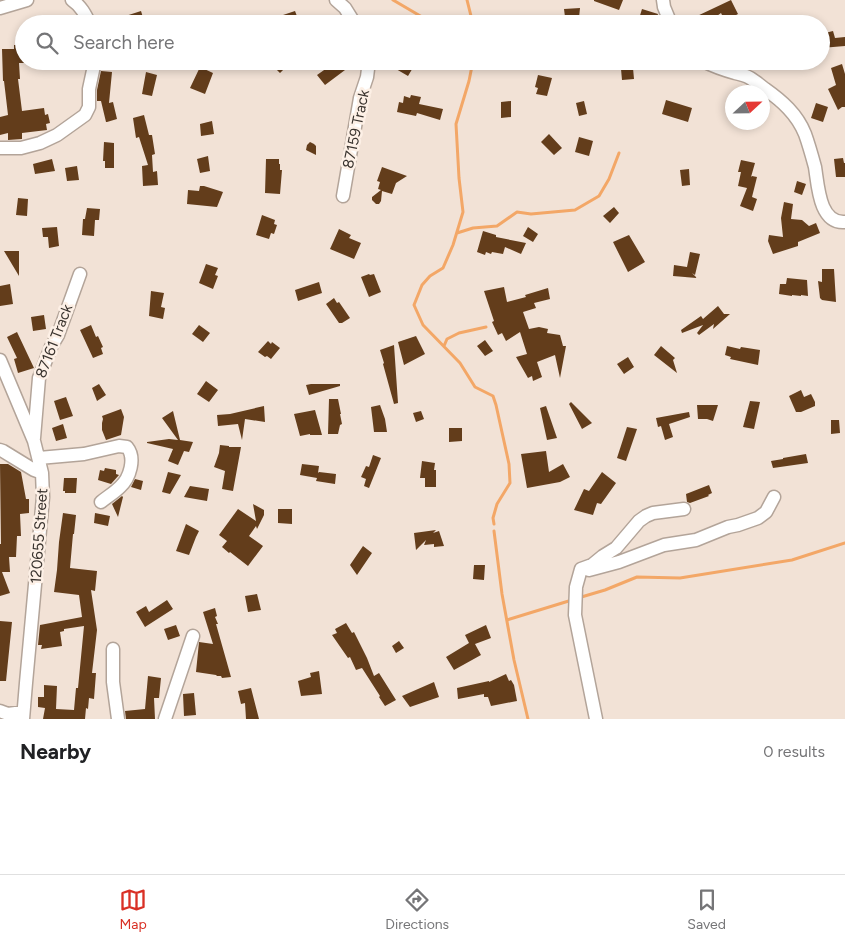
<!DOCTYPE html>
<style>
:root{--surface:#fff;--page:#f6f6f6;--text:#202124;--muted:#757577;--line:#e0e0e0;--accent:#d93025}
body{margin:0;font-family:Figtree,sans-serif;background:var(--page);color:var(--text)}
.compass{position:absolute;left:725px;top:85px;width:45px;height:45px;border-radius:50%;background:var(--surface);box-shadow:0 2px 8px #0003;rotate:68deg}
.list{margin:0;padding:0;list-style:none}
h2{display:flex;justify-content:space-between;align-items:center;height:65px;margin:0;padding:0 20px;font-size:21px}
h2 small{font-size:16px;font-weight:400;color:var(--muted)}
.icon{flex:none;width:28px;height:28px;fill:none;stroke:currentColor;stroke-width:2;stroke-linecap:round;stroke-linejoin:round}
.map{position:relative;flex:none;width:845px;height:719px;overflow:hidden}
.search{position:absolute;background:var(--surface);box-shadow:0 2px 8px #0003;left:15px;right:15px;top:15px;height:55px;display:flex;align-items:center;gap:12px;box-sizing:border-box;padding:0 18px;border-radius:28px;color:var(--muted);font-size:19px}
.sheet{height:155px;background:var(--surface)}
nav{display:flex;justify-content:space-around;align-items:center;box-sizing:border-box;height:70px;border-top:1px solid var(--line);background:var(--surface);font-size:14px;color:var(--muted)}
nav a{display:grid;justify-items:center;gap:2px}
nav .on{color:var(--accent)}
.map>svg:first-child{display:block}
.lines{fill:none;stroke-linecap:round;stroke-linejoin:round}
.stream{stroke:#f3a767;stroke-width:3}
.building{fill:#633d1b}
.street-casing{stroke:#b3a499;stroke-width:15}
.street{stroke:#fff;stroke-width:12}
.labels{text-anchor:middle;stroke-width:5;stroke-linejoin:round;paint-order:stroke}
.street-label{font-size:15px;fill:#39332e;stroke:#fdf0e6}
</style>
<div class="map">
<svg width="845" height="719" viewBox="0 0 845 719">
<rect width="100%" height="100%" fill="#f2e2d6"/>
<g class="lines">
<path class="stream" d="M 393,0 L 434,24
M 467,0 L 473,24
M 473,61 L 469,81 L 456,124 L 459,178 L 463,212 L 453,245 L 443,268 L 430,276 L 422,285 L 414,305 L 423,325 L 460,363 L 475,387 L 493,396 L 496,405 L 509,464 L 510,483 L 497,504 L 493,518 L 494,524
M 457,233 L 473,228 L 497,226 L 517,212 L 531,214 L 575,210 L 599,196 L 609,179 L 619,153
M 444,346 L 447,339 L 459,333 L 486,327
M 494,531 L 502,594 L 514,660 L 528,719
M 578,598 L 605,590 L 637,577 L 680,578 L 792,560 L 845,543
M 507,620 L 572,600"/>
</g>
<path class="building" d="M 594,0 L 623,0 L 619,10 L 594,1 Z
M 731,0 L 738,14 L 725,21 L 721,13 L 706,24 L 700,24 L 695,17 Z
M 580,8 L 579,18 L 565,17 L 564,9 Z
M 642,9 L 658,14 L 655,24 L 644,24 L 638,22 Z
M 141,11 L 145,24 L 107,24 L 107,22 Z
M 295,11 L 300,24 L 287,24 L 283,15 Z
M 833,31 L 835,38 L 845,37 L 845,46 L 821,48 L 821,34 Z
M 14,45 L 23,45 L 24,63 L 19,63 L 20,79 L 18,79 L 22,111 L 44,108 L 45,115 L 48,114 L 50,123 L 46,124 L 47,130 L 22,133 L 22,139 L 8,140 L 8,133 L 0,135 L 0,117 L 8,115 L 4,81 L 3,81 L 2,49 L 14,49 Z
M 268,61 L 292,61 L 280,73 Z
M 401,61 L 417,61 L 408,76 L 396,69 Z
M 334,63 L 337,67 L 349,67 L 325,85 L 317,75 Z
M 842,64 L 845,74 L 845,107 L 842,107 L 838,110 L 828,89 L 836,85 L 831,68 Z
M 200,67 L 213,73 L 205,94 L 190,88 Z
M 633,68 L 634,79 L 622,80 L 621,69 Z
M 101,71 L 112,72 L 109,103 L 113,102 L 117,119 L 107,122 L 106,122 L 101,101 L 97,101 L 97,90 Z
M 146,72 L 157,75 L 152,96 L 142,94 Z
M 538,75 L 552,78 L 547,96 L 536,94 L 538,88 L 535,87 Z
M 411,95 L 421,97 L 419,104 L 443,109 L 440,120 L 417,113 L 416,116 L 397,112 L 399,102 L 403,103 L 404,96 L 410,98 Z
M 666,100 L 692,108 L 688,122 L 662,114 Z
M 511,101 L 511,117 L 501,118 L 501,102 Z
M 584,101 L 587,114 L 579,116 L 576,103 Z
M 816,103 L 828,107 L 823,122 L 811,118 Z
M 144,115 L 149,135 L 152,135 L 155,154 L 152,155 L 153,172 L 157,171 L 158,185 L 143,186 L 142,166 L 148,165 L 139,137 L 136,138 L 133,118 Z
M 212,121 L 214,134 L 201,136 L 200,124 Z
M 549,134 L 562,148 L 554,155 L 541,142 Z
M 579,137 L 593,141 L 589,156 L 575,152 Z
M 104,142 L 114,143 L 114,168 L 105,168 L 105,161 L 103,161 Z
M 310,142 L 314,144 L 316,146 L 316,155 L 306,150 L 307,145 Z
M 208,156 L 210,171 L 200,173 L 197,159 Z
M 843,158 L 844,163 L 845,163 L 845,177 L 836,177 L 834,159 Z
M 52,159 L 55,171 L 35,174 L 33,164 Z
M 266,159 L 279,159 L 279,164 L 280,164 L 280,170 L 282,170 L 280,194 L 265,193 Z
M 741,160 L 755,163 L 751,177 L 752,176 L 757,177 L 752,197 L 757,199 L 753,211 L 740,206 L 747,188 L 738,186 L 741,172 L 738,172 Z
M 77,166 L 79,180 L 67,181 L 65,168 Z
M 382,167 L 407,176 L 396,183 L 392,194 L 382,191 L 381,201 L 379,204 L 376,204 L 372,200 L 372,197 L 381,190 L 378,189 L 380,182 L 377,181 Z
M 689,169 L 690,185 L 682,186 L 680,170 Z
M 797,181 L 806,184 L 802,195 L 794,192 Z
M 200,186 L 204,186 L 223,192 L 217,207 L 187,204 L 188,190 L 199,191 Z
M 18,198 L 28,199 L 27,216 L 16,215 Z
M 784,202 L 793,204 L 791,219 L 802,220 L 809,226 L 816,223 L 820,233 L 798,242 L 798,246 L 773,254 L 768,241 L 769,235 L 783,237 L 781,218 Z
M 614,207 L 619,213 L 610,223 L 603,216 Z
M 87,208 L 100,209 L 99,220 L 95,220 L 94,236 L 82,235 L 83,219 L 85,219 Z
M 262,215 L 275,220 L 274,224 L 277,225 L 274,234 L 271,233 L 269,239 L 256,235 Z
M 57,227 L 59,246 L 49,248 L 48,237 L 43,237 L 42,228 Z
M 528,227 L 538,234 L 533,242 L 523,236 Z
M 339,229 L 351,235 L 349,238 L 361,243 L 354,259 L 330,249 Z
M 483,231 L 496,235 L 496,237 L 526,243 L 521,254 L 505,247 L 503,254 L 492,252 L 491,254 L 486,252 L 485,255 L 477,252 Z
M 629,235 L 645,262 L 628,272 L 613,242 Z
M 4,251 L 19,251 L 19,276 Z
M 690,252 L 700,254 L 695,275 L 692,273 L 697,278 L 673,276 L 674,265 L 687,267 Z
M 206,264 L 218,268 L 215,275 L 218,276 L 213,289 L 199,283 Z
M 822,269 L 834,269 L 836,302 L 822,300 L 820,298 L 818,281 L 822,282 Z
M 369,274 L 370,275 L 374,274 L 381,292 L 369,297 L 361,277 Z
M 787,278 L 807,280 L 808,296 L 801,295 L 801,296 L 792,295 L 792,296 L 779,294 L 780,284 L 786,284 Z
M 319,282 L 322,293 L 298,301 L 295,290 Z
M 10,284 L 13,304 L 0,306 L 0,286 Z
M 504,287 L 507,302 L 526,297 L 525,295 L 548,288 L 550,299 L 534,303 L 536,308 L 523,312 L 529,329 L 539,327 L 548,329 L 547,333 L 560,335 L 563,346 L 566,346 L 560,378 L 555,355 L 537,362 L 542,377 L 533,381 L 532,376 L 528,378 L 516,357 L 527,354 L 520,332 L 506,341 L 502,333 L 498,335 L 492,322 L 494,321 L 484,291 Z
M 151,291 L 164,293 L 161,307 L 165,308 L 163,319 L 149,316 Z
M 334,298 L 337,303 L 339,302 L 350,318 L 342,323 L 339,323 L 326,304 Z
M 718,306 L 724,314 L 730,314 L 713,329 L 714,324 L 699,335 L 697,333 L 703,325 L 682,333 L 681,330 L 701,316 L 703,319 Z
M 44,315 L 46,329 L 33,331 L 31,317 Z
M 91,325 L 96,337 L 98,336 L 103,347 L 101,348 L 103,354 L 93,358 L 80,330 Z
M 199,325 L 210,333 L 203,342 L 192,334 Z
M 17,332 L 34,368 L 18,373 L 14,359 L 17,358 L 7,337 Z
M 416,336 L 425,354 L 404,365 L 398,342 Z
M 485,340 L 493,351 L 485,356 L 477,346 Z
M 268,341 L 271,344 L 272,342 L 280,348 L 271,359 L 267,356 L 265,357 L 258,352 Z
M 394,345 L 398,403 L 394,404 L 383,364 L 384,363 L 380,350 Z
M 661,346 L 675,358 L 673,360 L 677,373 L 654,355 Z
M 727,346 L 740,349 L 741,347 L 760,350 L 758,365 L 730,359 L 731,357 L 725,355 Z
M 628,357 L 634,367 L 624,374 L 617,364 Z
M 206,381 L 218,390 L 209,402 L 197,394 Z
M 99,384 L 106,395 L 97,401 L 92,388 Z
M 311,384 L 340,384 L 340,386 L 309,395 L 306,385 Z
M 801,390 L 804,397 L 811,394 L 815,402 L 815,406 L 801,412 L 796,412 L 789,396 Z
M 66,397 L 73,416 L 60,420 L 54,401 Z
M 329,399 L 338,399 L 341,414 L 340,414 L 342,424 L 340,425 L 338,434 L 328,434 Z
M 750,401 L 760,402 L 754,429 L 743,427 Z
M 571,402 L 592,423 L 582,429 L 569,404 Z
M 380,405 L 385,419 L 387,432 L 374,432 L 371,407 Z
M 697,405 L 718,405 L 713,421 L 707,419 L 698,419 Z
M 264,406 L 265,422 L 245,419 L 242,440 L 238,424 L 218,426 L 217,415 L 230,414 Z
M 546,406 L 557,438 L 547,440 L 540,408 Z
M 121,409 L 124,417 L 121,435 L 106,440 L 102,430 L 102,423 L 103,419 L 102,416 Z
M 315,410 L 322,435 L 310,435 L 310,434 L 300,436 L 294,414 Z
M 173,411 L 180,440 L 193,442 L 189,452 L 184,451 L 178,465 L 168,461 L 173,449 L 147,443 L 147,442 L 169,439 L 178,440 L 162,418 Z
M 421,411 L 424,419 L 416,422 L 413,413 Z
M 689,412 L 690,417 L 669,424 L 673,437 L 665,440 L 661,426 L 658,427 L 656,418 Z
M 831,420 L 839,420 L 840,433 L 831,434 Z
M 63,424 L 67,438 L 56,441 L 52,428 Z
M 627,427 L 637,429 L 626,461 L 617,458 Z
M 449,428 L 462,428 L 462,441 L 449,442 Z
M 220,445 L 229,446 L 229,447 L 241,447 L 233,491 L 222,489 L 225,471 L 214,467 L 219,453 Z
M 546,451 L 549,472 L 563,464 L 570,477 L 560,482 L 527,488 L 521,454 Z
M 806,454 L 808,463 L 773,468 L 771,461 L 783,459 L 783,458 Z
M 373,455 L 381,458 L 369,488 L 364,486 L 366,479 L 361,477 L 366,466 L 369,467 Z
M 422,461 L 435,463 L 434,470 L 436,470 L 436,487 L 425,487 L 425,478 L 420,478 Z
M 0,464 L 8,464 L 21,472 L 26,499 L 29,499 L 29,513 L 20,514 L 21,536 L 17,536 L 16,557 L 9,557 L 10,572 L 2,572 L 10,593 L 0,596 L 0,544 L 1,544 Z
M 302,464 L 319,466 L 318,473 L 319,472 L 336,474 L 335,484 L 316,481 L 317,478 L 300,475 Z
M 105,468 L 116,470 L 116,474 L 119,475 L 111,484 L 98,480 L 100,470 L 104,471 Z
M 168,472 L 181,475 L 170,494 L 162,492 Z
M 602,472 L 616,483 L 601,504 L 597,503 L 593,515 L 574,510 L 584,489 L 589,491 Z
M 64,478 L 77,478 L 76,493 L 65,493 L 65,491 L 63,491 Z
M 135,479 L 143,481 L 141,490 L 131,487 Z
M 709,485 L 712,493 L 708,495 L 709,496 L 690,503 L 687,502 L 686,494 Z
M 190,486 L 209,489 L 207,501 L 184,497 Z
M 122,496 L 123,497 L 118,517 L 112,504 Z
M 253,504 L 264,510 L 264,515 L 257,529 L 256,526 L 249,536 L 263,546 L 248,566 L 230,552 L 229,553 L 222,547 L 227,541 L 219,535 L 238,509 L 256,521 Z
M 278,509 L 292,509 L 292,524 L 278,523 Z
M 63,513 L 76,515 L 74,534 L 73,534 L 70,568 L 97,571 L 95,591 L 91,590 L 97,630 L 92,673 L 96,673 L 94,699 L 89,698 L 88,709 L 86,708 L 85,719 L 43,719 L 45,708 L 38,707 L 38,697 L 44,697 L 44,685 L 57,686 L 56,709 L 74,710 L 76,688 L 78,688 L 84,626 L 64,629 L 64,631 L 60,632 L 62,646 L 41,649 L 42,645 L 38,645 L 40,625 L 82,617 L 79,595 L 54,592 L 57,570 L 59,542 Z
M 95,513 L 110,516 L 108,526 L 94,523 Z
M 186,524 L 199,531 L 196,537 L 189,555 L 176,551 Z
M 436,530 L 433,533 L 439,531 L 444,546 L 434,547 L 434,544 L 424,545 L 426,540 L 416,550 L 414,533 Z
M 363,546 L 372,553 L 357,575 L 350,565 Z
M 474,565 L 485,565 L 484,580 L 473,579 Z
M 257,594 L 261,610 L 248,612 L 245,596 Z
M 167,600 L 173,609 L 145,627 L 136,612 L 146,606 L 149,612 Z
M 215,608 L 217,616 L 215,617 L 218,624 L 216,624 L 231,677 L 222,678 L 221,676 L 217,676 L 216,675 L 196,672 L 199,642 L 213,644 L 203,612 Z
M 0,621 L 12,622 L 6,681 L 0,681 Z
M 346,623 L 352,633 L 354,632 L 367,658 L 374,676 L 379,673 L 396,700 L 385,706 L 379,697 L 380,696 L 362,668 L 356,670 L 350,657 L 348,658 L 332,635 L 337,633 L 335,629 Z
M 176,625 L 180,636 L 168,640 L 164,629 Z
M 486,625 L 491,638 L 475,644 L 481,655 L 454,670 L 446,657 L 469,643 L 465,635 Z
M 399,641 L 404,648 L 396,653 L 392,646 Z
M 319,671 L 322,694 L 301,696 L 298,681 L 311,677 L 310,673 Z
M 506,674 L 509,681 L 511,680 L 514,685 L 517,701 L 491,706 L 488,697 L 484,697 L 484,694 L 458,699 L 457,688 L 489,681 L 489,682 Z
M 148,676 L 161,678 L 159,698 L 154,698 L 155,719 L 126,719 L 125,711 L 145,709 Z
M 434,682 L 439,697 L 410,707 L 402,696 Z
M 251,688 L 259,719 L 246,719 L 245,703 L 241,704 L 238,691 Z
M 194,693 L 196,715 L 184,716 L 183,694 Z"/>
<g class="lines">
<defs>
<path id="street" d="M 72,0 C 81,6 85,14 90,24
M 336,0 L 345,8 L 355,24
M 663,0 L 664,7 L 671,24
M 0,8 L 27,0
M 703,61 C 713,66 724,70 735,73 C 740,74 745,75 750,78 C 755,81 760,85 765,89 C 782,101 797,114 805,134 C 809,145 812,156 815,167 C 818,185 819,224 845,222
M 0,148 L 21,148 L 40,143 L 57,135 L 85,115 L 89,107 L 89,89 L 95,61
M 343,196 L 360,98 L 367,77 L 369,61
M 0,360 L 34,441 L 42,473 L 43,497 L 26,683 L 23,719
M 34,438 L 39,378 L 51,347 L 58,335 L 80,274
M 0,450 L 3,451 L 34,470 L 42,473
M 39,458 L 84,454 L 119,446 L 127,447 C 136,458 130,478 120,487 C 114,493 107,497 101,502
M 589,570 L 619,562 L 664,545 L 696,540 L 728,527 L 738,525 L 758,518 L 766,512 L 774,497
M 113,649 L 113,682 L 118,719
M 0,711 L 8,714 L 23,712
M 165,719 L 193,636
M 596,719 L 575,615 L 576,587 L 581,569 L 592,565 L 603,556 L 616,548 L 639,521 L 646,516 L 653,513 L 684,509"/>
</defs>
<use href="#street" class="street-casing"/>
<use href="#street" class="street"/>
</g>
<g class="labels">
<g class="street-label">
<text transform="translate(356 129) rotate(-78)" y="5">87159 Track</text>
<text transform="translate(54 341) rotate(-69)" y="5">87161 Track</text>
<text transform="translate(39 536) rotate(-86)" y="5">120655 Street</text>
</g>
</g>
</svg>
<svg class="compass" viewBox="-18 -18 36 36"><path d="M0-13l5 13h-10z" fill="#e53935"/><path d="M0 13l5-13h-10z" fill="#757577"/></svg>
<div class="search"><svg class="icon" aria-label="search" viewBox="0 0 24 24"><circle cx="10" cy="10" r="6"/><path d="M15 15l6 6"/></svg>Search here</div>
</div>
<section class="sheet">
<h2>Nearby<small>0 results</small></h2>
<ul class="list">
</ul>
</section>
<nav>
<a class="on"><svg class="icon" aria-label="map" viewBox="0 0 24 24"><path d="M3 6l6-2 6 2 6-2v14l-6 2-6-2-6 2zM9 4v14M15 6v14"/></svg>Map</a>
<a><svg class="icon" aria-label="directions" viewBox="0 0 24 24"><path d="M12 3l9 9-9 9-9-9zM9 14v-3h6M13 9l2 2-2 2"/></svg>Directions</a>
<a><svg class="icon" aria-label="saved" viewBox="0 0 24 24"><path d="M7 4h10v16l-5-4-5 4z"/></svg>Saved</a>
</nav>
